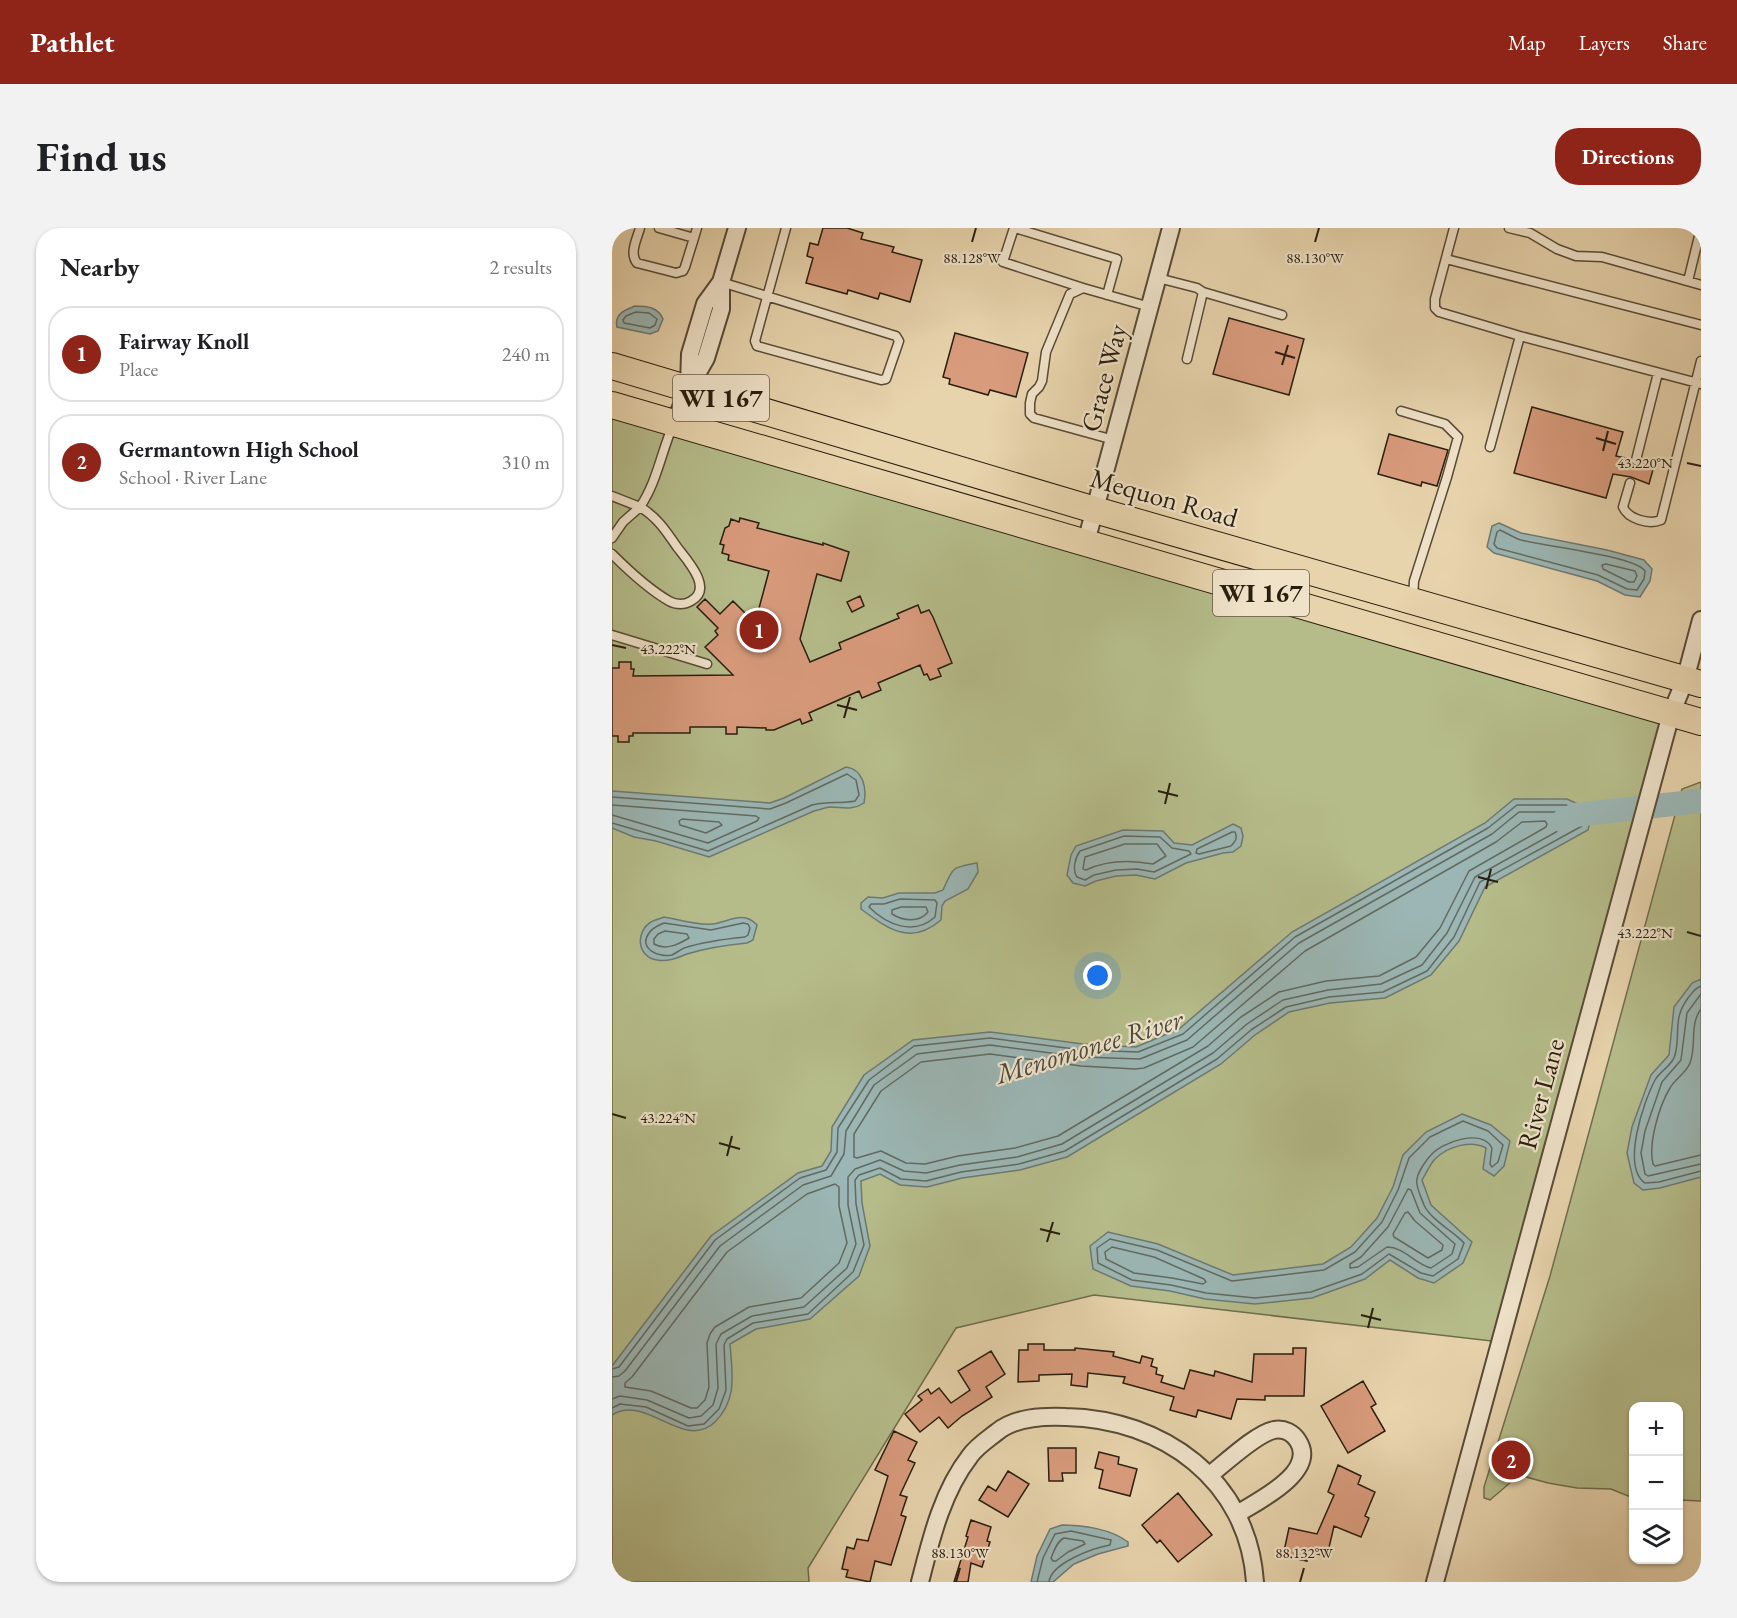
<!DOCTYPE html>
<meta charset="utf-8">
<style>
:root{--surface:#fff;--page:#f2f2f2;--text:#202124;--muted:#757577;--line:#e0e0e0;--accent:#8f2418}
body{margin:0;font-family:"EB Garamond",serif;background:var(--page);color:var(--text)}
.controls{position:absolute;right:18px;bottom:18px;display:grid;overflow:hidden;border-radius:12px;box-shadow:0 2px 4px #0004}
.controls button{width:54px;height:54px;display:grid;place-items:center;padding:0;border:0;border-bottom:2px solid var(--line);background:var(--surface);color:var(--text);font:30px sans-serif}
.you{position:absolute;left:486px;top:748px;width:21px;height:21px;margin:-15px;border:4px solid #fff;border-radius:50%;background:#1a73e8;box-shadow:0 0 0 9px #1a73e833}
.badge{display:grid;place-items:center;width:39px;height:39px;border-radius:50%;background:var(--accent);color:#fff;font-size:20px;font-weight:700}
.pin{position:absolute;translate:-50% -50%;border:3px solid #fff;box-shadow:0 2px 6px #0006}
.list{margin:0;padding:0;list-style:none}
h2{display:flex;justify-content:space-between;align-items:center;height:78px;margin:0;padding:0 24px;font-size:26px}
h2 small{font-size:20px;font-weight:400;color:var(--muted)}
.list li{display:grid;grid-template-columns:39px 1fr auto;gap:18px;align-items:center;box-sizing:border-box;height:96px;margin:0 12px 12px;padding:0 12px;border:2px solid var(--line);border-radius:24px}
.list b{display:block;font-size:22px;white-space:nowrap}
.list p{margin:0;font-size:20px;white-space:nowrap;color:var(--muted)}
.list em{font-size:20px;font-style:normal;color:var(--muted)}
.icon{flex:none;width:33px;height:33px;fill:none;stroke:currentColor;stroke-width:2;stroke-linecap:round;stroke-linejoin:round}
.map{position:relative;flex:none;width:1089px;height:1354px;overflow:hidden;border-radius:24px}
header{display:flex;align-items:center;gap:36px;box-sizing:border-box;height:84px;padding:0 30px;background:var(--accent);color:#fff}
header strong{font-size:28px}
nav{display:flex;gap:33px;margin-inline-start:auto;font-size:21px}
.intro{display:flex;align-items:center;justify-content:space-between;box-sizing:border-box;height:144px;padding:0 36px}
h1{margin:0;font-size:42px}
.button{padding:15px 27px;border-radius:24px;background:var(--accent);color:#fff;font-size:21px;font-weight:700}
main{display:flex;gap:36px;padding:0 36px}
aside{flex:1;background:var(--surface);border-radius:24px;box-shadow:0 2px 4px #0004}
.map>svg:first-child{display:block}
.green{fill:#b5bc8a;stroke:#6f6d4c;stroke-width:1.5}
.water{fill:#9bb6b4;stroke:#6d7972;stroke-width:1.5}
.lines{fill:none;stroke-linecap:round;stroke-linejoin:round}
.shore{stroke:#626a61;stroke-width:1.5}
.river{stroke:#9bb6b4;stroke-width:24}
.building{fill:#d89b7c;stroke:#291e0e;stroke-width:1.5}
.lane-casing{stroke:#584b36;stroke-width:11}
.street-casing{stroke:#584b36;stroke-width:20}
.primary-casing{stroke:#291e0e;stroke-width:28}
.lane{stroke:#efe2c9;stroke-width:8}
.street{stroke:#efe2c9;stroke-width:16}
.primary{stroke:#e7d3ac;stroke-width:26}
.ticks{fill:none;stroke:#291e0e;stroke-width:2}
.labels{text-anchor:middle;stroke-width:4.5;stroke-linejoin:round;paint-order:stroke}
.shield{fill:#efe2c9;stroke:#645946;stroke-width:1.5}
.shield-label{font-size:26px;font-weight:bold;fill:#291e0e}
.street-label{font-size:27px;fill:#291e0e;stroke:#efe2c9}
.water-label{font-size:28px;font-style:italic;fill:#4b4c40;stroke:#efe2c9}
.ticks-label{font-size:15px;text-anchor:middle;fill:#291e0e;stroke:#efe2c9;stroke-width:4.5;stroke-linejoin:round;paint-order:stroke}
</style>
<header>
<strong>Pathlet</strong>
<nav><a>Map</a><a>Layers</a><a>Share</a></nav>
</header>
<div class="intro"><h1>Find us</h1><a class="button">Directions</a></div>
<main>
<aside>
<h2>Nearby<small>2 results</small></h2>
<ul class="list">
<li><span class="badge">1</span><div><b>Fairway Knoll</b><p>Place</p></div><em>240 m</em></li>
<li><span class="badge">2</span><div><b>Germantown High School</b><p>School · River Lane</p></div><em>310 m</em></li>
</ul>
</aside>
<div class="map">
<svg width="1089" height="1354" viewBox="0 0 1089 1354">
<rect width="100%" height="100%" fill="#e7d3ac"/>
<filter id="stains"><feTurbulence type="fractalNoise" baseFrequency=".00333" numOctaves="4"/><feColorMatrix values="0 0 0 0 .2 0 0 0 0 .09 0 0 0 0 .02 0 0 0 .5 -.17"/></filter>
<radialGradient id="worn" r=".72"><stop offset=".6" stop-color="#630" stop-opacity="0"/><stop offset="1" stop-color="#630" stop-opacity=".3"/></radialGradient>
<path class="green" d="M 0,186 L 1059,486 L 888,1114 L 482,1067 L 344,1100 L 196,1340 L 197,1354 L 0,1354 Z
M 1089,554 L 1089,1273 L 1067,1272 L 1066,1178 L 1022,1178 L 1021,1270 L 999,1261 L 965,1260 L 936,1255 L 907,1247 L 878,1272 L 872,1270 L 872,1259 L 938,1048 L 1070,561 Z"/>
<path class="water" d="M 23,78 C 35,78 46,79 51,91 L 46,103 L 38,106 L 5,99 C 2,86 13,82 23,78 Z
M 887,295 L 909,305 L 995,322 L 1032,332 L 1040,341 L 1038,353 L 1028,369 L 1013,367 L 985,353 L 882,325 L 875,319 L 880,298 Z
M 234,539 C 251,541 255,560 252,575 C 240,583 230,579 217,579 C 212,580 207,582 202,583 L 97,629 L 44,613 L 22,609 L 0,600 L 0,563 L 158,575 L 172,570 Z
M 902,571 L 955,571 L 981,583 L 976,602 L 873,659 L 847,713 L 819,747 L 773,770 L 718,775 L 677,784 L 643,807 L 609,836 L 455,929 L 408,942 L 350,950 L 315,959 L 288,957 L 268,946 L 249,953 L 250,975 L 258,1018 L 247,1048 L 198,1091 L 144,1101 L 118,1116 C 120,1145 126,1171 103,1194 C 71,1224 34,1165 0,1187 L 0,1138 L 99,1008 L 186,945 L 210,938 L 219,923 L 220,899 L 252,847 L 301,812 L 378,804 L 471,816 L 524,819 L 567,801 L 680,704 L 873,595 Z
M 621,596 L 629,600 L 631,608 L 629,618 L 621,624 L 611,625 L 574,635 L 543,651 L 524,647 L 504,648 L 484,653 L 473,658 L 461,655 L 455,647 L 459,627 L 464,618 L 511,602 L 551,603 L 562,615 L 580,617 Z
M 365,635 L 366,644 L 356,661 L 333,673 L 330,678 L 329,692 C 299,718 276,701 249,681 L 249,675 L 256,669 L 271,670 L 287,665 L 323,665 L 331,662 C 342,637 340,640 365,635 Z
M 52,689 C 65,691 87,698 100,696 C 117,694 131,682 145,697 L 141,712 L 135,715 C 115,717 94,720 75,726 C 64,730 57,734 45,732 C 25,729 23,704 39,694 C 42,692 48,691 52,689 Z
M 1089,751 L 1089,949 L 1048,960 L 1031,962 L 1022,955 L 1015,925 L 1020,899 L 1039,847 L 1057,827 L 1062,779 L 1080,755 Z
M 850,886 L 879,897 L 898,913 L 892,938 L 882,948 L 871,941 L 874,920 C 859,912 836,918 823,931 C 818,936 814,946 810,952 L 819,977 L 860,1014 L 851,1035 L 822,1055 L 806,1050 L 778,1032 L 753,1051 L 700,1070 L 643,1076 L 593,1071 L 558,1063 L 519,1058 L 481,1041 L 478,1018 L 496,1004 L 546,1016 L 621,1047 L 711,1036 L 739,1019 L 765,990 L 781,959 L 791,927 L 814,904 Z
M 450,1297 C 471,1297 499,1301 516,1314 L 516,1318 L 486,1326 L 462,1336 L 441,1354 L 419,1354 L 425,1328 L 438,1301 Z"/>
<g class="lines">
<path class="shore" d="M 24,84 L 37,85 L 45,91 L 43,97 L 38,100 L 12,95 L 11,92 L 14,88 Z
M 888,302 C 895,305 902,310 909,312 C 932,318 1023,328 1033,343 L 1032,351 L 1025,362 L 1015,361 L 986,347 L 885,320 L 882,316 L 885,304 Z
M 994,336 L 1023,343 L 1025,348 L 1022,354 L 1017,354 L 991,341 L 990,337 Z
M 0,569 L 158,581 L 174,575 L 235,546 L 244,552 L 247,567 L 243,573 C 228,576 217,573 200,577 L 96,623 L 0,595
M 0,577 L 144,588 L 147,590 L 145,593 L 96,615 L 0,587
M 70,591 L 107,594 L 110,597 L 94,605 L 68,597 L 67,593 Z
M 933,593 L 935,596 L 934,599 L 857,643 L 828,700 L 804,729 L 767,748 L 714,753 L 667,764 L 629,789 L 596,818 L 446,908 L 403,920 L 346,928 L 313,936 L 294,935 L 269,923 L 245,930 L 242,929 L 242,906 L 269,863 L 309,834 L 378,826 L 469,838 L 523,841 L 532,840 L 581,819 L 693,723 L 884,614 L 910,594 Z
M 620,604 L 623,604 C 626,610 623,614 619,618 L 587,626 L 584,625 L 585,621 Z
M 512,608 L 548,609 L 560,620 L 577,623 L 579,626 L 542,644 L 525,641 L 504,642 L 482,647 L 473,652 L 465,649 C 460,642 463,630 468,623 Z
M 513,616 L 545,616 L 554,628 L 541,636 C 519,632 495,632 474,642 L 471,641 L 473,629 Z
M 288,671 L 323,672 L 325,675 L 323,689 C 302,708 275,697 257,679 L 259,676 L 272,676 Z
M 289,679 L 314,679 L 316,684 C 307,695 291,693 280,686 L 280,682 Z
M 52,695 L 99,702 L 131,695 L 136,696 L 138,700 L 136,707 L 133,709 C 113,711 91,714 72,720 C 68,722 64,725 60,727 C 47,730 26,721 37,705 C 41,699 46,698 52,695 Z
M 53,703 L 75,706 L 77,710 C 67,716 54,723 42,716 L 42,711 L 46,706 Z
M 1089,758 C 1083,760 1080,765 1076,770 C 1060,792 1069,804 1063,827 C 1061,837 1048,843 1043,852 C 1032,873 1009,938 1033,955 L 1047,954 L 1089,943
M 1089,766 L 1075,785 L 1069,832 L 1050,854 L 1033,903 L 1029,925 L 1033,946 L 1036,948 L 1089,936
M 1089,781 C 1077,797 1085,817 1078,835 C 1074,845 1063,851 1058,860 C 1047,878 1036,916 1041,936 L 1043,938 L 1089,927
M 851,893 L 876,903 L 891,917 L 886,934 L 880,939 L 878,936 L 880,920 C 870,900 830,914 819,927 C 814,932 806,944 805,951 C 803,958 810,971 812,977 C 818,991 842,1004 852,1015 L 846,1031 L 821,1048 L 809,1045 L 777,1026 L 750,1046 L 699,1064 L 643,1070 L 594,1065 L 559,1057 L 520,1052 L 486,1035 L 485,1020 L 498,1011 L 545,1022 L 620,1053 L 712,1042 L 743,1024 L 770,994 L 786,962 L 797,930 L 818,909 Z
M 223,956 L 227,959 L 227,978 L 235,1015 L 227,1035 L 189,1070 L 137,1079 L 103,1099 L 98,1106 L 95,1115 L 97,1159 L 93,1172 L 85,1180 L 79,1180 L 39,1163 L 13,1159 L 13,1155 L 20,1149 L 115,1024 L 195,966 Z
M 796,961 L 799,962 L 808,985 L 843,1016 L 840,1026 L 819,1040 C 803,1036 792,1019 775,1019 L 746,1039 L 738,1040 L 738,1036 L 749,1029 L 776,999 Z
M 796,984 L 803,993 L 831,1017 L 830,1022 L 816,1030 L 782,1009 L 781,1006 L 793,985 Z
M 500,1019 L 542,1029 L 592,1051 L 594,1054 L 591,1056 L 560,1050 L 522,1045 L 494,1031 L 493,1024 Z
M 0,1141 L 7,1139 L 103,1012 L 188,950 L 214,942 L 225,924 L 226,900 L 257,852 L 302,818 L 378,810 L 470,822 L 526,824 L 571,806 L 683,709 L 876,600 L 905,577 L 954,577 L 973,587 L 970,598 L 868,654 L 842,709 L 815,743 L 771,764 L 717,769 L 674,779 L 639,802 L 605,831 L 453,923 L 407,936 L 349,944 L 314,953 L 289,951 L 268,940 L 247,947 L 243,952 L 244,976 L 252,1017 L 241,1044 L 196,1086 L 141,1095 L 115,1111 L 112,1117 L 114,1162 L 107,1181 L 92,1196 L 76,1198 L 34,1179 L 8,1176 L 0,1180
M 0,1149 L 7,1148 L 13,1143 L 108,1018 L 191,957 L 219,948 L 232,926 L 234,903 L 262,857 L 305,826 L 378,817 L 470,829 L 528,831 L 575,812 L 687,715 L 880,606 L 907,584 L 952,584 L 963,590 L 962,594 L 863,649 L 835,705 L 810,737 L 769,756 L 716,762 L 671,772 L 635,796 L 601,825 L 450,916 L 405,929 L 348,937 L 314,945 L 292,943 L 268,932 L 243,941 L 236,949 L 236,977 L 244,1016 L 235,1040 L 192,1079 L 140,1088 L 109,1106 L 104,1116 L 106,1160 L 101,1177 L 89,1188 L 77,1190 L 35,1172 L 8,1168 L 0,1171
M 452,1310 L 471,1313 L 473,1316 L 456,1324 L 444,1333 L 441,1333 L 439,1330 C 442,1323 445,1313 452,1310 Z
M 425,1354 L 431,1330 L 443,1306 L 459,1303 L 499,1312 L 498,1317 C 481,1320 439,1335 437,1354"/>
<path class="river" d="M 951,593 L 963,587 L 1089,573"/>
</g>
<path class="building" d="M 211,0 L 235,0 L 251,5 L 249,11 L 282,19 L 280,24 L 310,32 L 298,74 L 268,65 L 266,71 L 236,62 L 235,66 L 194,55 L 201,30 L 195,28 L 198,15 L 206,17 Z
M 617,90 L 692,111 L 677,167 L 601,146 Z
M 343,105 L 416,125 L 404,169 L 378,162 L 376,167 L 337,156 L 338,151 L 331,149 Z
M 920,179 L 1011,204 L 1004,228 L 1018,231 L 1022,238 L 1026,238 L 1030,235 L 1042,238 L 1037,256 L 1019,249 L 1001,246 L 994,270 L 902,245 Z
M 777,206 L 836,222 L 825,258 L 810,254 L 809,258 L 766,246 Z
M 128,290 L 147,295 L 145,300 L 211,317 L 211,315 L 237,324 L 229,353 L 205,346 L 188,411 L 198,434 L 229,421 L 227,415 L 287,390 L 285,386 L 306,377 L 309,385 L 317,382 L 321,389 L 340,435 L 326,441 L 329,448 L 318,452 L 315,446 L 312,447 L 308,437 L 266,455 L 269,462 L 250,470 L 247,463 L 197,485 L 200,492 L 190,496 L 188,491 L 162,502 L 154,502 L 154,500 L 125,499 L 125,506 L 114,506 L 114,499 L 78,499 L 78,505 L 21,505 L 21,508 L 17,508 L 17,514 L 6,514 L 6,508 L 0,508 L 0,440 L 7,440 L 7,434 L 19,434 L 19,441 L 22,441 L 21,448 L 121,447 L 93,419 L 106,407 L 103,403 L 106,400 L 85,379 L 93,371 L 108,386 L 121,373 L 143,395 L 157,343 L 116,332 L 117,327 L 110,325 L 112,317 L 108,316 L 113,300 L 117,298 L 119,291 L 127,294 Z
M 248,368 L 252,378 L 240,384 L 235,374 Z
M 416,1116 L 432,1116 L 432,1122 L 463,1122 L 463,1120 L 502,1124 L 501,1128 L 528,1135 L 530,1128 L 541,1131 L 539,1138 L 545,1140 L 544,1146 L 551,1148 L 549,1154 L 572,1161 L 578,1142 L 602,1148 L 603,1143 L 640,1154 L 642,1126 L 681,1126 L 681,1120 L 694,1120 L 692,1168 L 653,1168 L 653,1172 L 625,1171 L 619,1191 L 586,1182 L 584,1189 L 558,1182 L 562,1169 L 511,1155 L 513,1149 L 476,1145 L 475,1159 L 459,1157 L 460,1146 L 427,1147 L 427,1153 L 406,1154 L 407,1122 L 416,1122 Z
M 379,1123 L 393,1146 L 374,1159 L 380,1169 L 350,1188 L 336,1200 L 327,1189 L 308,1204 L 293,1186 L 310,1172 L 306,1168 L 316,1161 L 319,1166 L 327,1160 L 339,1175 L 358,1162 L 346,1143 Z
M 751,1153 L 764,1176 L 759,1179 L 773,1203 L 736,1225 L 709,1178 Z
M 282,1203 L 305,1214 L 296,1232 L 303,1235 L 288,1267 L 295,1269 L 289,1287 L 294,1289 L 279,1337 L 263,1333 L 258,1354 L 234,1349 L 236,1342 L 230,1341 L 235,1319 L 242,1321 L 245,1311 L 256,1313 L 276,1248 L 263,1242 Z
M 436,1220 L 464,1220 L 464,1245 L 450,1245 L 451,1253 L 437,1253 Z
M 487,1224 L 507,1229 L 506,1236 L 525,1241 L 518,1268 L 487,1260 L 491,1242 L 483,1240 Z
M 726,1237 L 749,1248 L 746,1256 L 763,1264 L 753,1288 L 757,1290 L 749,1309 L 722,1298 L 715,1328 L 697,1324 L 695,1333 L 671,1328 L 677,1300 L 705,1306 L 722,1267 L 716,1264 Z
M 396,1243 L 417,1256 L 396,1289 L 367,1272 L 376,1258 L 384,1263 Z
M 566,1265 L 600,1307 L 566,1334 L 548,1312 L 545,1315 L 530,1297 Z
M 359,1292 L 379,1299 L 375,1313 L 378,1314 L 370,1339 L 359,1335 L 356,1354 L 342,1354 L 356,1309 L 354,1308 Z"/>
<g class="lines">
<defs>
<path id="lane" d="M 28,0 C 25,11 17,25 25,35 L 64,45 L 71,43 L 73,39 L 82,10
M 47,0 L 82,10 L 85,0
M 402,0 L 391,34 L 471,60
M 403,0 L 505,31 L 495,67
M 842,0 L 823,71 L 823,80 L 827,84 L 908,108 L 878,219
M 897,0 L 918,5 L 945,21 L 964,28 L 990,29 L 1089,57
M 834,31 L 1089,97
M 546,50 L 585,60 L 591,64 L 575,131
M 1076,53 L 1089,0
M 109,54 L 284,108 L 287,113 L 274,151 L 269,152 L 145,118 L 143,113 L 174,0
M 591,64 L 670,87
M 908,108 L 1089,156
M 789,183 L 833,196 L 846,209 L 835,249 L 802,353 L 801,370
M 502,212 L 422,190 L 418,186 L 418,175 L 420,166 L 427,159 L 430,153 L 434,124 L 458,66 L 471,60 L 538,79
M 1024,232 L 1046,145
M 1018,255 L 1011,279 C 1016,291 1037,297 1049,292 L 1089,133
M 0,268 L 28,279 L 11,294 L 0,310
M 0,326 C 16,342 38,362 57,373 C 64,377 73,377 79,373 C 102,361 75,332 65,319 C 54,303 45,289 28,279 C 45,254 49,225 61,197
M 0,407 L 95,436"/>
<path id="street" d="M 77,157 L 78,126 L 93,76 L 109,54
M 63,194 L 77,160 L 94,130 L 109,81 L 109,54 L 125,0
M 474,314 L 559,0
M 598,1247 C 613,1235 645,1205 662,1202 C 672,1200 681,1205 686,1213 C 706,1244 646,1273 625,1286
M 308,1354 C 319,1311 330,1264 358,1228 C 364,1219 376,1211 385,1204 C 403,1189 431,1188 454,1189 C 551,1191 636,1252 643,1354
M 823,1354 L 1059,486 L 1073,452 L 1089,392"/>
<path id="primary" d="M 0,138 L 483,282 L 1089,456
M 0,177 L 1089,494"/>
</defs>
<use href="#lane" class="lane-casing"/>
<use href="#street" class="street-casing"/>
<use href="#primary" class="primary-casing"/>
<use href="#lane" class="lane"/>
<use href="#street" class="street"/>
<use href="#primary" class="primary"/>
</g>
<path class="ticks" d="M 360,14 L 364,0M 703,14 L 707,0M 663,124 L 683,130M 670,137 L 676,117M 984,210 L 1004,216M 991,223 L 996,203M 1075,235 L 1089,238M 0,417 L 14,420M 225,477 L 245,482M 232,490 L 238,469M 546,563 L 566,568M 553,576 L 558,555M 866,649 L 886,654M 874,661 L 879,641M 1075,704 L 1089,708M 0,886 L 14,890M 107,915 L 128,921M 115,928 L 120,908M 428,1001 L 448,1006M 435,1014 L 441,994M 749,1087 L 769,1092M 756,1100 L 761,1080M 344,1354 L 348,1340M 688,1354 L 692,1340"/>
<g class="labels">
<g class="shield">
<rect x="61" y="147" width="96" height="46" rx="4.5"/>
<rect x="601" y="342" width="96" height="46" rx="4.5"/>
</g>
<g class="shield-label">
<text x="109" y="179">WI 167</text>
<text x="649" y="374">WI 167</text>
</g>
<g class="street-label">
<text transform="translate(492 150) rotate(-75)" y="9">Grace Way</text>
<text transform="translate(552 270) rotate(16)" y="9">Mequon Road</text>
<text transform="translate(929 866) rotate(-75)" y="9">River Lane</text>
</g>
<g class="water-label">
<text transform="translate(477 818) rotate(-17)" y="10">Menomonee River</text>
</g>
</g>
<g class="ticks-label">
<text x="360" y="35">88.128°W</text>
<text x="703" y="35">88.130°W</text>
<text x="1033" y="240">43.220°N</text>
<text x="56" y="426">43.222°N</text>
<text x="1033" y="710">43.222°N</text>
<text x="56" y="895">43.224°N</text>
<text x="348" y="1330">88.130°W</text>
<text x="692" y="1330">88.132°W</text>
</g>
<rect width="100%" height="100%" filter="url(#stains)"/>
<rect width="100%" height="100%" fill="url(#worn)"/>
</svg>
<div class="controls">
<button>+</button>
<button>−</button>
<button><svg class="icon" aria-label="layers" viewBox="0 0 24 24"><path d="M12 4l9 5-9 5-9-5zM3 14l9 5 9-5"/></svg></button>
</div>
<div class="you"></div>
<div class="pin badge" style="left:147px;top:402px">1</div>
<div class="pin badge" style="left:899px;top:1232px">2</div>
</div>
</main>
